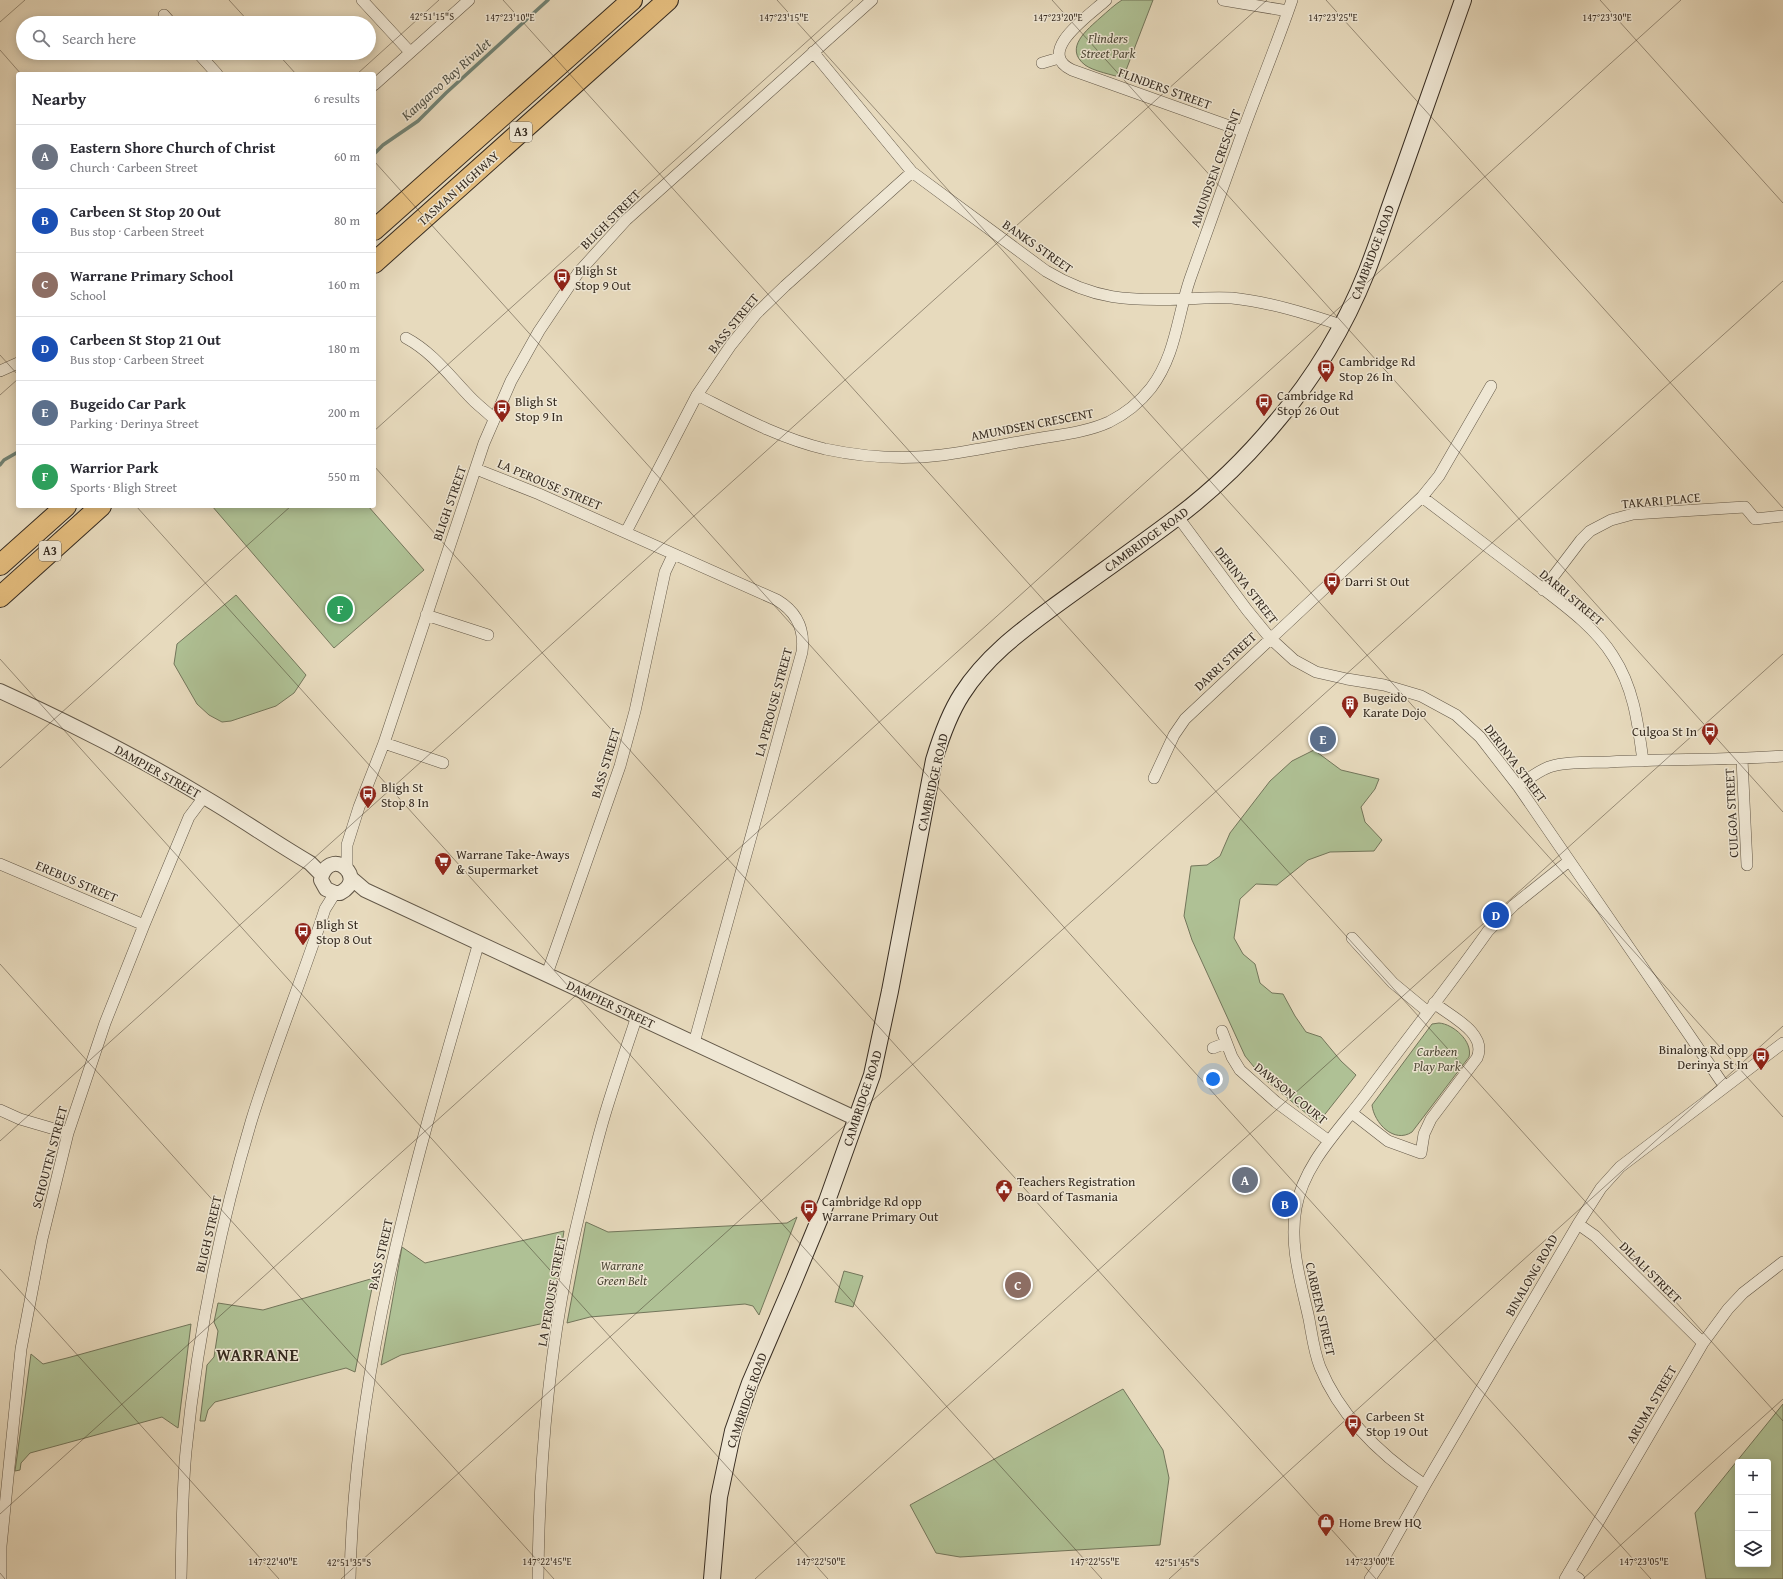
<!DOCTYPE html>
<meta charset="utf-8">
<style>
:root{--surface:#fff;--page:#f2f2f3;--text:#2b2b33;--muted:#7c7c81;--line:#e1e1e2;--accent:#111827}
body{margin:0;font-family:"Gentium Book Plus",serif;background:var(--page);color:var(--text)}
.controls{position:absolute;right:12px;bottom:12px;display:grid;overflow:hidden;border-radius:4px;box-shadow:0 2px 10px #0003}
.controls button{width:36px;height:36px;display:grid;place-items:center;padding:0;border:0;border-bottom:1px solid var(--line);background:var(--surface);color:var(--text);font:20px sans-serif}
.you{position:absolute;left:1213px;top:1079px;width:14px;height:14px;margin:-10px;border:3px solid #fff;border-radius:50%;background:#1a73e8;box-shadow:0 0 0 6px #1a73e833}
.badge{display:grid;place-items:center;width:26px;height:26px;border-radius:50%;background:var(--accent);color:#fff;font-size:13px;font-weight:700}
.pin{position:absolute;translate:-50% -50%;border:2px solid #fff;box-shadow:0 1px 4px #0006}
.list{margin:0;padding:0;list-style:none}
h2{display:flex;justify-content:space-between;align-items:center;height:52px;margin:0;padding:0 16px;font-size:17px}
h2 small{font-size:13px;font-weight:400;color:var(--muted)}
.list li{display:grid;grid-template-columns:26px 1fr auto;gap:12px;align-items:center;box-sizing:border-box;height:64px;padding:0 16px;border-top:1px solid var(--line)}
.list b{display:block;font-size:15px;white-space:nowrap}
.list p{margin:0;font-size:13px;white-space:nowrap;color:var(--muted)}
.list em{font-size:13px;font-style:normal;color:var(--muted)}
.icon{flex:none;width:22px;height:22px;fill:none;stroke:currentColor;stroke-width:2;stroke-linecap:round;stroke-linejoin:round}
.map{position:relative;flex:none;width:1783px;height:1579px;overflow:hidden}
.search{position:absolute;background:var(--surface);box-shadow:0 2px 10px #0003;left:16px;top:16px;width:360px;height:44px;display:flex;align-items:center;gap:10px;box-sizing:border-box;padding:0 14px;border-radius:22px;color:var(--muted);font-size:15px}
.panel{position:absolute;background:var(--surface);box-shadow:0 2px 10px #0003;left:16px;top:72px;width:360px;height:436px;border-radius:4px}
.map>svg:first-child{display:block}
.green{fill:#afc195;stroke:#73765b;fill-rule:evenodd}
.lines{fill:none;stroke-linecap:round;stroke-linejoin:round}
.stream{stroke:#718274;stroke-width:3.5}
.minor-casing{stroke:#635848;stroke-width:12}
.tertiary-casing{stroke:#635848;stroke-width:16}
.secondary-casing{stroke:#372c21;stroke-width:18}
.motorway-casing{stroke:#372c21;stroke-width:22}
.minor{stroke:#efe7d4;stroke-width:11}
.tertiary{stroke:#efe7d4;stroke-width:14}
.secondary{stroke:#efe7d4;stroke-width:16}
.motorway{stroke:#e4bd7e;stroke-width:20}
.ticks{fill:none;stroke:#372c21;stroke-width:1;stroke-opacity:0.45}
.labels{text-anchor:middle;stroke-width:3;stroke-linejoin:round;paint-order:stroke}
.shield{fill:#efe7d4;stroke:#6e6457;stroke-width:1}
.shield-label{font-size:12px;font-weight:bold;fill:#372c21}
.park-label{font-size:13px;font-style:italic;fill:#4f4a38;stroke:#efe7d4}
.street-label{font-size:13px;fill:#372c21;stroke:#efe7d4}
.poi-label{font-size:13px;fill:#372c21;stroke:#efe7d4;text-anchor:start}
.water-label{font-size:14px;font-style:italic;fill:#4f5044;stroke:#efe7d4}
.district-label{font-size:17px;font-weight:bold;letter-spacing:1px;fill:#372c21;stroke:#efe7d4}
.ticks-label{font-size:10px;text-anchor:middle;fill:#372c21;stroke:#efe7d4;stroke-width:3;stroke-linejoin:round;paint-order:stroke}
</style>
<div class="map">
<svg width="1783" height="1579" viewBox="0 0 1783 1579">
<rect width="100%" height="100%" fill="#e7dabd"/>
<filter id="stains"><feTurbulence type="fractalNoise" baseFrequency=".005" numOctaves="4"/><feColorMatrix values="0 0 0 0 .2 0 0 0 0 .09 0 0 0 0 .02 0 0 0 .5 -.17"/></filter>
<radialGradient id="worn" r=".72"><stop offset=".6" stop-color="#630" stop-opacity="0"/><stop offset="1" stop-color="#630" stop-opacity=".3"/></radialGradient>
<path class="green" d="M 1122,0 L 1153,0 L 1123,78 C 1113,75 1093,71 1085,65 C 1063,48 1088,29 1100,18 C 1107,12 1114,5 1122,0 Z
M 212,506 L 368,506 L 424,570 L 334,648 Z
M 236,595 L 306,675 L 294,693 L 276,706 L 231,721 L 222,722 L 209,715 L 197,704 L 174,664 L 177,644 Z
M 1314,750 L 1341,770 L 1379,779 L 1375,789 L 1361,807 L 1365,822 L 1382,840 L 1374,851 L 1330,852 L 1308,860 L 1277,885 L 1256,884 L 1240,899 L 1234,938 L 1243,954 L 1255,964 L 1260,983 L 1272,993 L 1283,994 L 1295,1016 L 1306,1032 L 1321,1037 L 1341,1061 L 1356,1075 L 1318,1123 L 1263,1078 L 1245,1056 L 1192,940 L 1184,916 L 1191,866 L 1207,865 L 1220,856 L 1230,833 L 1270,781 L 1292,761 Z
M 1439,1023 C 1453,1024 1473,1041 1469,1057 L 1412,1132 C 1394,1144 1374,1123 1372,1105 L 1432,1024 Z
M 797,1217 L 759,1315 L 753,1306 L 745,1304 L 590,1317 L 567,1323 L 586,1222 L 608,1232 L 787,1223 Z
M 564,1231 L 549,1322 L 401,1355 L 381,1365 L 402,1247 L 425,1263 Z
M 844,1271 L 863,1276 L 853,1307 L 835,1302 Z
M 374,1278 L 355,1372 L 346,1368 L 215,1402 L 208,1410 L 205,1421 L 200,1421 L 207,1365 L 214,1357 L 218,1331 L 214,1322 L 218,1303 L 263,1310 Z
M 191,1324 L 178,1428 L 162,1417 L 30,1453 L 21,1463 L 20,1470 L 15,1471 L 31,1354 L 43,1364 L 67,1358 Z
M 1123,1389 L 1163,1450 L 1169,1478 L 1160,1545 L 960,1557 L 936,1553 L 910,1505 Z
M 1783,1404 L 1783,1579 L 1706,1579 L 1695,1513 ZM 1738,1462 L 1768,1462 L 1768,1564 L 1738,1564 Z"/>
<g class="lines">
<path class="stream" d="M 374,154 L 383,145 L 418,121 L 446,93 L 548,0
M 0,465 L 4,460 L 18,452"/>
<defs>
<path id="minor" d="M 362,0 L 410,52
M 1106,0 C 1091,14 1034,52 1072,70 L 1243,131
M 1223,0 L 1288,11
M 164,15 L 171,23
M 813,52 L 912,172 L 1046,271 C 1094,300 1129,301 1183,299 C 1200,298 1215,297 1232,298 C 1269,302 1305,313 1341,325
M 198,53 L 217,74
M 1042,63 L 1059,58
M 374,85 L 469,0
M 406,338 C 434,353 451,378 473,400 C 479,406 487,412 494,419
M 0,371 L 18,363
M 697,395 C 739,416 779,438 825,449 C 863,457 904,460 942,455 C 971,451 1001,445 1030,440 C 1056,435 1085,433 1109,422 C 1125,414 1140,402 1151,388 C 1176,355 1177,317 1190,279 C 1208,230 1225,180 1243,131 C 1259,87 1277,44 1292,0
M 476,469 L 539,494 L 777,600 C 797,612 805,629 802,652 L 694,1043
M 1422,497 C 1458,524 1493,551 1529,578 C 1558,601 1593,624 1613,656 C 1634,688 1638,724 1643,761
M 1178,517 L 1247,610 L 1270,638 L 1294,660 L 1316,672 L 1347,679 L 1384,685 L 1421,696 L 1456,715 L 1480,737 L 1518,786 L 1725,1087
M 626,532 L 697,395 L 731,345 L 756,314 L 785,286 L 912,172
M 1543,590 L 1581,540 L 1590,531 L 1611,520 L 1633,514 L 1745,507 L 1755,519 L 1783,516
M 426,615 L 488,635
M 384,743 L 443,763
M 1742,759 L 1747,865
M 1154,778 L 1174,735 L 1185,719 L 1422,497 L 1439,476 L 1491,386
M 1518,786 C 1528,779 1538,771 1549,767 C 1568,761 1591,763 1610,762 C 1668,759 1725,760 1783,756
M 0,864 L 144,925
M 347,869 L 347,845 L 359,807 L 384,743 L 484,443 L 511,381 L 539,331 L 578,273 L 626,220 L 872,0
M 1352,938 L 1393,983 L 1428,1012
M 547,974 L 620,766 L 635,711 L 665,572 L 673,555
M 1222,1031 L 1232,1057 L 1240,1070 L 1276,1102 L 1329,1141
M 1213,1048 L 1226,1043
M 0,1110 L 20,1119 L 68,1133
M 1352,1113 L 1388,1141 L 1421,1153 L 1424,1134 L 1431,1119 L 1477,1058 C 1488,1033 1450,1016 1434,1003
M 1578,1224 L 1595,1236 L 1703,1343
M 1425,1485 C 1382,1456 1340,1416 1320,1367 C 1314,1352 1312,1335 1309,1319 C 1301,1282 1289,1246 1296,1208 C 1304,1163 1341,1128 1367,1093 C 1407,1039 1449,986 1488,931 L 1514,905 L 1569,861
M 1569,1572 L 1579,1579
M 1,1579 L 1,1546 L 21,1349 L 42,1239 L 68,1133 L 105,1023 L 144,925 L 189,817 L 204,797
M 181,1579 C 182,1536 182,1493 186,1451 C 197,1340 219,1229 251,1122 C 273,1050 302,980 325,909 L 335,893
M 350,1579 C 354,1361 419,1150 479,942
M 538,1579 C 539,1462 549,1342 576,1228 C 585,1190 594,1151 605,1114 C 615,1081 626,1049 637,1016
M 1370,1579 L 1384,1558 L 1425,1485 L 1578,1224 L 1601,1188 L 1620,1167 L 1783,1043
M 1565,1579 L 1703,1343 L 1728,1309 L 1743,1293 L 1783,1262"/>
<path id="tertiary" d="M 0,691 C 70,723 138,757 204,797 C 240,818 274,842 310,863 L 322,875 L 321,880 L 326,889 L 335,893 L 340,893 C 368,879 333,847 322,875
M 351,878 L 365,890 L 857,1119"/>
<path id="secondary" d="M 712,1579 L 719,1497 L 733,1431 L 750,1383 L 793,1283 L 827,1201 L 872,1075 L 890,991 L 934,760 C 941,737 949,714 962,694 C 985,658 1018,633 1052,608 C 1093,578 1135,549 1176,518 C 1212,491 1247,457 1276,422 C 1314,378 1345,326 1367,271 C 1379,240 1389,208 1401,176 C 1421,118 1442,59 1463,0"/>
<path id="motorway" d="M 374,230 L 632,0
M 374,263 L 668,0
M 0,565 L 66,506
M 0,597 L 101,506"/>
</defs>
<use href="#minor" class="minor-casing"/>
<use href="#tertiary" class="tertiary-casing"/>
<use href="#secondary" class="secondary-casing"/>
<use href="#motorway" class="motorway-casing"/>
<use href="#minor" class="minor"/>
<use href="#tertiary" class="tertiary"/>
<use href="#secondary" class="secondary"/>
<use href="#motorway" class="motorway"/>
</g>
<path class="ticks" d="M 229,0 L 250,23M 503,0 L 1783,1421M 777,0 L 1783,1117M 1052,0 L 1783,812M 1326,0 L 1783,508M 1600,0 L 1783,203M 0,22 L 25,0M 0,50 L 21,74M 277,53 L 296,74M 357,74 L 439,0M 374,161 L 1651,1579M 0,355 L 18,375M 0,395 L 18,379M 374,431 L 853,0M 374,466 L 1376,1579M 136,506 L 1102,1579M 0,659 L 828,1579M 0,768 L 291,506M 0,964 L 554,1579M 0,1141 L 1267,0M 0,1269 L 279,1579M 0,1514 L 1681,0M 0,1573 L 5,1579M 341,1579 L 1783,281M 755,1579 L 1783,654M 1169,1579 L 1783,1026M 1583,1579 L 1783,1399"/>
<defs>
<symbol id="bus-pin" viewBox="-11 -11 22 30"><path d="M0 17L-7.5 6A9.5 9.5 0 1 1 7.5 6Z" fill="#8f2418" stroke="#efe7d4"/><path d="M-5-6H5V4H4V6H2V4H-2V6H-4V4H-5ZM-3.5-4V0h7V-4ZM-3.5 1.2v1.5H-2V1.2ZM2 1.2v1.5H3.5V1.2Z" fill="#fff"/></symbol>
<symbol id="building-pin" viewBox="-11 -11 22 30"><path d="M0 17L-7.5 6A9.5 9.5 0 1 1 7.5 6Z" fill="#8f2418" stroke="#efe7d4"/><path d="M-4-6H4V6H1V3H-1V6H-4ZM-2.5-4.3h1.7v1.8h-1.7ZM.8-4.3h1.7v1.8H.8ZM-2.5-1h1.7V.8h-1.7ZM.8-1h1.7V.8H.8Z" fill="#fff"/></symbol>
<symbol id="supermarket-pin" viewBox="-11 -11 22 30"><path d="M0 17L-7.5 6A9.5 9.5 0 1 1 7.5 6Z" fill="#8f2418" stroke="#efe7d4"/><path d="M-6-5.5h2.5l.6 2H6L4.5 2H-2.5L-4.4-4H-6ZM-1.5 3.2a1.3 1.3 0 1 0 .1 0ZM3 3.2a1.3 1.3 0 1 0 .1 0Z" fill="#fff"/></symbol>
<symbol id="civic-pin" viewBox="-11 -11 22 30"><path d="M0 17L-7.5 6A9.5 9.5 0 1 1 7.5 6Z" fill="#8f2418" stroke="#efe7d4"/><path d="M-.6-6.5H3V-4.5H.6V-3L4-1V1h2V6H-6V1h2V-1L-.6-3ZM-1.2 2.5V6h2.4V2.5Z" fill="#fff"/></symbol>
<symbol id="shop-pin" viewBox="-11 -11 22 30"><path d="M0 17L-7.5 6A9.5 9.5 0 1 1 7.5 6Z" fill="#8f2418" stroke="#efe7d4"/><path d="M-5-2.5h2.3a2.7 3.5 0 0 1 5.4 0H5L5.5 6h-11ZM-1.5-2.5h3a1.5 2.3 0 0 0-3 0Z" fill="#fff"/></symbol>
</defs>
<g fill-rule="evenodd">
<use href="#bus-pin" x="552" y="267" width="20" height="27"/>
<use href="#bus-pin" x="1316" y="358" width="20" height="27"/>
<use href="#bus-pin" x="1254" y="392" width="20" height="27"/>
<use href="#bus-pin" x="492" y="398" width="20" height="27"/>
<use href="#bus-pin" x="1322" y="571" width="20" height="27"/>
<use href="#building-pin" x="1340" y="694" width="20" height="27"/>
<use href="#bus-pin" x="1700" y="721" width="20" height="27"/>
<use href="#bus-pin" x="358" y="784" width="20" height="27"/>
<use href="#supermarket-pin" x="433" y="851" width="20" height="27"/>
<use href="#bus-pin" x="293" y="921" width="20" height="27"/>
<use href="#bus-pin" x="1751" y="1046" width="20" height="27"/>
<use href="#civic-pin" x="994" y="1178" width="20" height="27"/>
<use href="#bus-pin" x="799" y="1198" width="20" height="27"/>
<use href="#bus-pin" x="1343" y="1413" width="20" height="27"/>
<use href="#shop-pin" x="1316" y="1512" width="20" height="27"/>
</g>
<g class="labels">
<g class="shield">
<rect x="510" y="122" width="22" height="20" rx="3"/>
<rect x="39" y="541" width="22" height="20" rx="3"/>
</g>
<g class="shield-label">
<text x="521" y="136">A3</text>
<text x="50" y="555">A3</text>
</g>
<g class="park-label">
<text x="1108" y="43">Flinders<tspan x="1108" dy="15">Street Park</tspan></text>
<text x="1437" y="1056">Carbeen<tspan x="1437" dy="15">Play Park</tspan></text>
<text x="622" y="1270">Warrane<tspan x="622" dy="15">Green Belt</tspan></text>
</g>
<g class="street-label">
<text transform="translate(1165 88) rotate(20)" y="5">FLINDERS STREET</text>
<text transform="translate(1215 168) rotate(-70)" y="5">AMUNDSEN CRESCENT</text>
<text transform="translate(458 188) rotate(-42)" y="5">TASMAN HIGHWAY</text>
<text transform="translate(610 219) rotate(-45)" y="5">BLIGH STREET</text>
<text transform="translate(1038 246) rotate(35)" y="5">BANKS STREET</text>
<text transform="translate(1372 252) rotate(-69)" y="5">CAMBRIDGE ROAD</text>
<text transform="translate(733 323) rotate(-51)" y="5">BASS STREET</text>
<text transform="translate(1032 424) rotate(-11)" y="5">AMUNDSEN CRESCENT</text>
<text transform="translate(550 484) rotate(23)" y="5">LA PEROUSE STREET</text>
<text transform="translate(1661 500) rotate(-5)" y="5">TAKARI PLACE</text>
<text transform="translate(449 503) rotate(-71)" y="5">BLIGH STREET</text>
<text transform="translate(1146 539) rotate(-36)" y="5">CAMBRIDGE ROAD</text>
<text transform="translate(1247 585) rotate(52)" y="5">DERINYA STREET</text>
<text transform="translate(1572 597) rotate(40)" y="5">DARRI STREET</text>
<text transform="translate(1225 661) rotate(-43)" y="5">DARRI STREET</text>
<text transform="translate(773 702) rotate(-75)" y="5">LA PEROUSE STREET</text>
<text transform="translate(605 763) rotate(-73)" y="5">BASS STREET</text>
<text transform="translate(1516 763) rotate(53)" y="5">DERINYA STREET</text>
<text transform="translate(158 771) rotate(29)" y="5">DAMPIER STREET</text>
<text transform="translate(932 782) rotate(-77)" y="5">CAMBRIDGE ROAD</text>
<text transform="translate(1731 813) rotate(-93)" y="5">CULGOA STREET</text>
<text transform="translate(77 881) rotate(23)" y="5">EREBUS STREET</text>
<text transform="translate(611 1004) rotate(25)" y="5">DAMPIER STREET</text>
<text transform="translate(1291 1093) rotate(39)" y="5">DAWSON COURT</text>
<text transform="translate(862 1098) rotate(-72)" y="5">CAMBRIDGE ROAD</text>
<text transform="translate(49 1157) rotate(-75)" y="5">SCHOUTEN STREET</text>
<text transform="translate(208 1234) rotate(-77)" y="5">BLIGH STREET</text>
<text transform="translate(380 1254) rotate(-77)" y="5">BASS STREET</text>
<text transform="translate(1651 1272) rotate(45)" y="5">DILALI STREET</text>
<text transform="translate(1531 1275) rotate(-60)" y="5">BINALONG ROAD</text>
<text transform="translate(551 1291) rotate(-80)" y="5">LA PEROUSE STREET</text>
<text transform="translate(1321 1309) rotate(77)" y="5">CARBEEN STREET</text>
<text transform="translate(746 1400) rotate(-71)" y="5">CAMBRIDGE ROAD</text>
<text transform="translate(1651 1404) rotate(-60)" y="5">ARUMA STREET</text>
</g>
<g class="poi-label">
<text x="575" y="275">Bligh St<tspan x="575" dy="15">Stop 9 Out</tspan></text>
<text x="1339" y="366">Cambridge Rd<tspan x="1339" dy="15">Stop 26 In</tspan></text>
<text x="1277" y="400">Cambridge Rd<tspan x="1277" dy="15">Stop 26 Out</tspan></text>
<text x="515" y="406">Bligh St<tspan x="515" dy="15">Stop 9 In</tspan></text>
<text x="1345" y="586">Darri St Out</text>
<text x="1363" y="702">Bugeido<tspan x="1363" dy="15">Karate Dojo</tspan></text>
<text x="1697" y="736" text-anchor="end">Culgoa St In</text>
<text x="381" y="792">Bligh St<tspan x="381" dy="15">Stop 8 In</tspan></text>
<text x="456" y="859">Warrane Take-Aways<tspan x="456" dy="15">&amp; Supermarket</tspan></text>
<text x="316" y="929">Bligh St<tspan x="316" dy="15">Stop 8 Out</tspan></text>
<text x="1748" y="1054" text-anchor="end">Binalong Rd opp<tspan x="1748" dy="15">Derinya St In</tspan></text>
<text x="1017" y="1186">Teachers Registration<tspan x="1017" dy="15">Board of Tasmania</tspan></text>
<text x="822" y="1206">Cambridge Rd opp<tspan x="822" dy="15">Warrane Primary Out</tspan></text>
<text x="1366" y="1421">Carbeen St<tspan x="1366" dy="15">Stop 19 Out</tspan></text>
<text x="1339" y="1527">Home Brew HQ</text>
</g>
<g class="water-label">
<text transform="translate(446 79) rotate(-42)" y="5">Kangaroo Bay Rivulet</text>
</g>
<g class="district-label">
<text x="258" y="1361">WARRANE</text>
</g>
</g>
<g class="ticks-label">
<text x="432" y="20">42°51'15"S</text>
<text x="510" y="21">147°23'10"E</text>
<text x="1333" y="21">147°23'25"E</text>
<text x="1607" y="21">147°23'30"E</text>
<text x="784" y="21">147°23'15"E</text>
<text x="1058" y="21">147°23'20"E</text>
<text x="273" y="1565">147°22'40"E</text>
<text x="547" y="1565">147°22'45"E</text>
<text x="821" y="1565">147°22'50"E</text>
<text x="1095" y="1565">147°22'55"E</text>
<text x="1370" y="1565">147°23'00"E</text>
<text x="1644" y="1565">147°23'05"E</text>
<text x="349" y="1566">42°51'35"S</text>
<text x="1177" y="1566">42°51'45"S</text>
</g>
<rect width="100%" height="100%" filter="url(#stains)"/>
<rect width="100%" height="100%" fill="url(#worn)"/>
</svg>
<div class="controls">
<button>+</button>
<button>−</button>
<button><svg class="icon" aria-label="layers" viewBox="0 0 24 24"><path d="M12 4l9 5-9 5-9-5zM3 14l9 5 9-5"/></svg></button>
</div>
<div class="you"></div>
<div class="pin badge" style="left:1245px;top:1180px;background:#6b7280">A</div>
<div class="pin badge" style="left:1285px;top:1204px;background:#1a4fb4">B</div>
<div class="pin badge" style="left:1018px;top:1285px;background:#8d6e63">C</div>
<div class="pin badge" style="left:1496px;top:915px;background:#1a4fb4">D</div>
<div class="pin badge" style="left:1323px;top:739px;background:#5c6f8a">E</div>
<div class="pin badge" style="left:340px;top:609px;background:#2e9e5b">F</div>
<div class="search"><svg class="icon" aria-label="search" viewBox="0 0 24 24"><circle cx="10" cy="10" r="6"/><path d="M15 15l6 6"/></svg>Search here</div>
<section class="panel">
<h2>Nearby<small>6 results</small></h2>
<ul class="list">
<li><span class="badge" style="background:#6b7280">A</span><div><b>Eastern Shore Church of Christ</b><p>Church · Carbeen Street</p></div><em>60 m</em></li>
<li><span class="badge" style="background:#1a4fb4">B</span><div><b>Carbeen St Stop 20 Out</b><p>Bus stop · Carbeen Street</p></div><em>80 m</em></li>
<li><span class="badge" style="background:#8d6e63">C</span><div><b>Warrane Primary School</b><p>School</p></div><em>160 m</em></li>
<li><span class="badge" style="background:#1a4fb4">D</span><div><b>Carbeen St Stop 21 Out</b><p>Bus stop · Carbeen Street</p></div><em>180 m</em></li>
<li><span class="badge" style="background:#5c6f8a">E</span><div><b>Bugeido Car Park</b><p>Parking · Derinya Street</p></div><em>200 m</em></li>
<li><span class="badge" style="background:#2e9e5b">F</span><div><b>Warrior Park</b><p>Sports · Bligh Street</p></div><em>550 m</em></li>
</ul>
</section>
</div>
